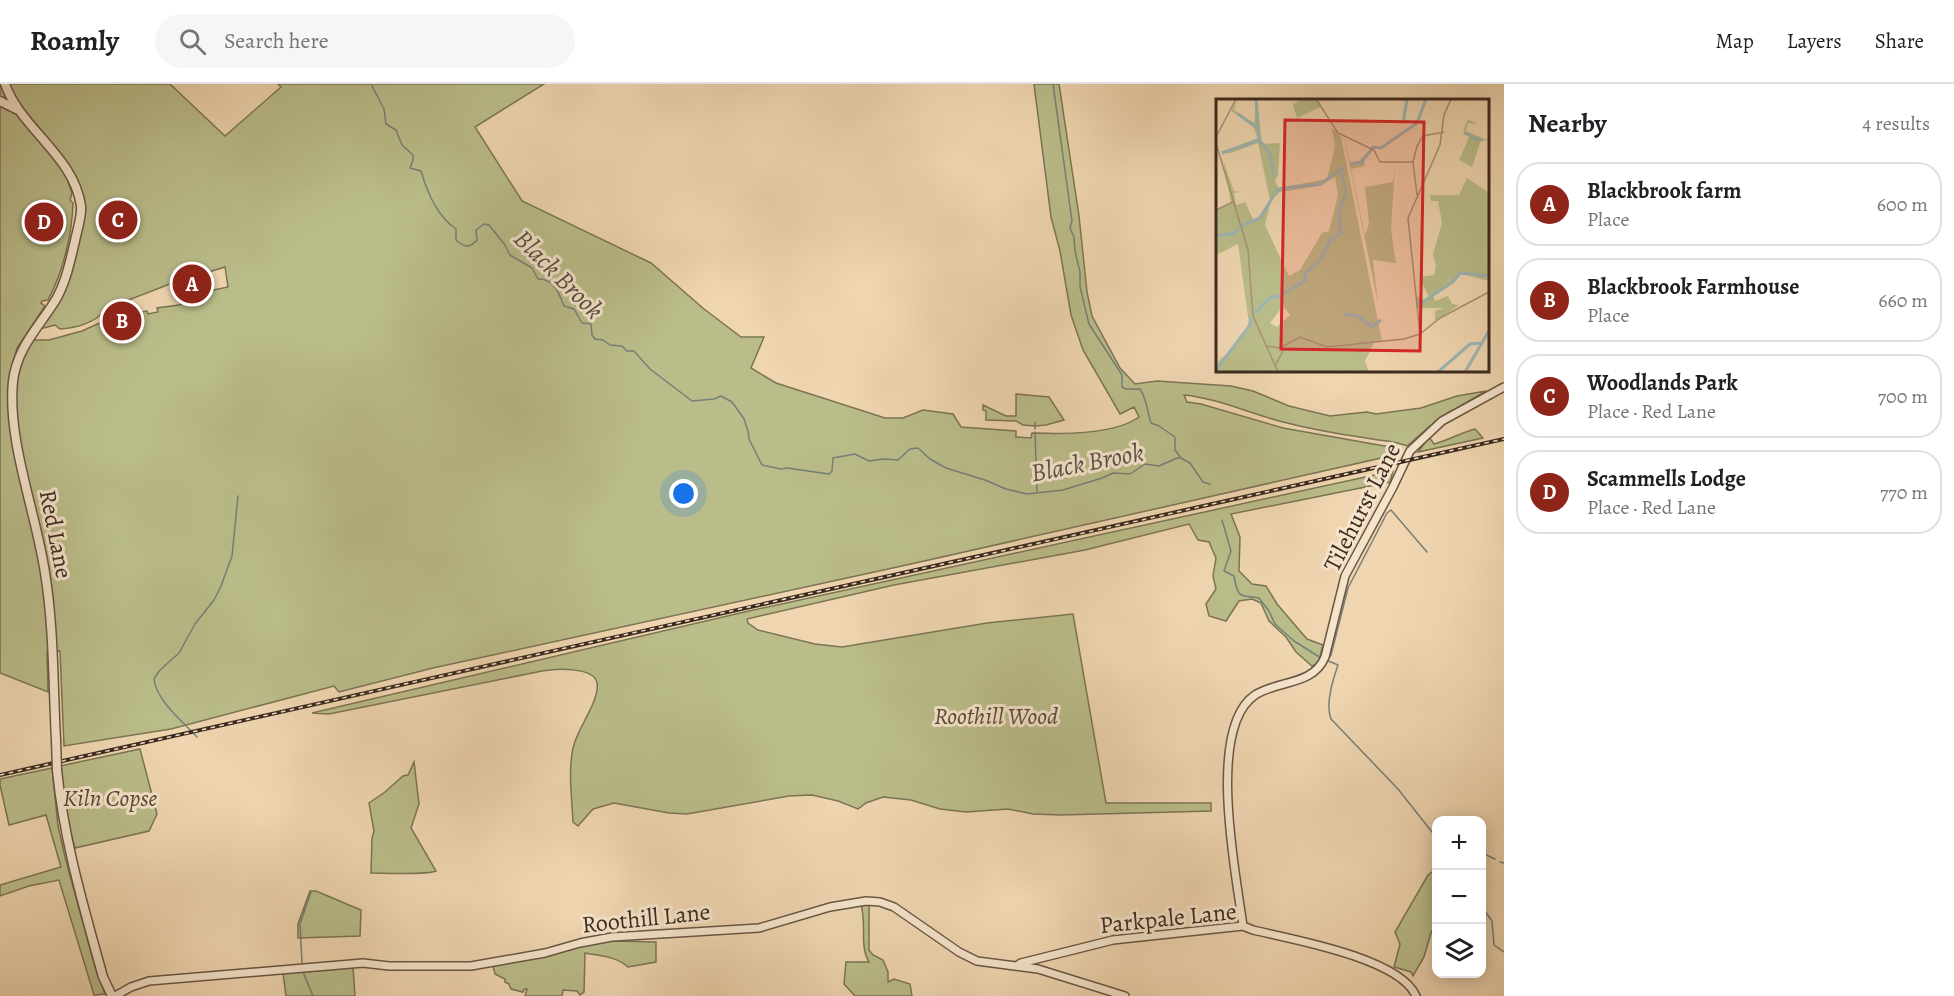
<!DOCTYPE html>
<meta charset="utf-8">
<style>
:root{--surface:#fff;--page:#f6f6f6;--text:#202124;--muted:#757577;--line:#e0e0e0;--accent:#8f2418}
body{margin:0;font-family:Alegreya,serif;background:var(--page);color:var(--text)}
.controls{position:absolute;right:18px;bottom:18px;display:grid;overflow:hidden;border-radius:12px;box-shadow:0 3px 15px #0003}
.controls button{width:54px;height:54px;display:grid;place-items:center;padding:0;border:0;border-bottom:2px solid var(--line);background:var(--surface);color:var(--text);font:30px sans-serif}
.you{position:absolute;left:684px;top:410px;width:21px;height:21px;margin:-15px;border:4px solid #fff;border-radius:50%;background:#1a73e8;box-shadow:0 0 0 9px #1a73e833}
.badge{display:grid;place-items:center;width:39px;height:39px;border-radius:50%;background:var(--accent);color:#fff;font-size:20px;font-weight:700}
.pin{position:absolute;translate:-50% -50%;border:3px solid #fff;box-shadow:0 2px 6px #0006}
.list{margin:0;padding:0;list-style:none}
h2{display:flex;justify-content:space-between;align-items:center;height:78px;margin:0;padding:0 24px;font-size:26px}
h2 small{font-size:20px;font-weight:400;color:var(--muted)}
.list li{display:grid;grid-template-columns:39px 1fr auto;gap:18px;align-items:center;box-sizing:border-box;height:84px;margin:0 12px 12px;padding:0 12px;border:2px solid var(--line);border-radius:24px}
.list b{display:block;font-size:22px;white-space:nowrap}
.list p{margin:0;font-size:20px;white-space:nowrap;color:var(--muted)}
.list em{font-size:20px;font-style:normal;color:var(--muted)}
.icon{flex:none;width:33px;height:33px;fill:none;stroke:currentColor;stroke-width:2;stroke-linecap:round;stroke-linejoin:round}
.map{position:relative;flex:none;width:1504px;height:912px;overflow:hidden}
header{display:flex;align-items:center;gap:36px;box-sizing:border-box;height:84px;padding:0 30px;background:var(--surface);border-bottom:2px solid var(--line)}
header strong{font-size:28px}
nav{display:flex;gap:33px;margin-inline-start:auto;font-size:21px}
.search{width:420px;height:54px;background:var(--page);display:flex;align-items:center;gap:15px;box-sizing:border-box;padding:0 21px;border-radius:33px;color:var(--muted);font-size:22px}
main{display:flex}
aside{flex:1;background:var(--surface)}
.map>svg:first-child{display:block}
.green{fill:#babd8a;stroke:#7c7454;stroke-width:1.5;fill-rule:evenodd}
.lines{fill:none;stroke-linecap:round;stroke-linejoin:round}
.stream{stroke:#767f78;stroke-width:1.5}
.minor-casing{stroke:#6a5644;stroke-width:10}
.tertiary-casing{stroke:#6a5644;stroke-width:11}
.minor{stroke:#f5e4cc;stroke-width:7}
.tertiary{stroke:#f5e4cc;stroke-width:8}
.rail-casing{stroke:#3d2b1f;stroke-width:4}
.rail{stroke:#f5e4cc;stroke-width:1.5;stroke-dasharray:4.5;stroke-linecap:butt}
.tertiary-bridge-casing{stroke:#6a5644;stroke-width:11;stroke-linecap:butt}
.tertiary-bridge{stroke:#f5e4cc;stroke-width:8}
.labels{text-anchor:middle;stroke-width:6;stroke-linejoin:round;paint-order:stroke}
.street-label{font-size:24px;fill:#3d2b1f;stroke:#f5e4cc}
.park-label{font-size:24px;font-style:italic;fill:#564834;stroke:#f5e4cc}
.water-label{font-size:26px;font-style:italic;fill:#554e44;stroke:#f5e4cc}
.inset-river{fill:none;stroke:#9cb7b4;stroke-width:3}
.inset-road{fill:none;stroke:#a89277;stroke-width:1.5}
.view{fill:#d62828;fill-opacity:0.15;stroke:#d62828;stroke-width:3}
.inset-edge{fill:none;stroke:#3d2b1f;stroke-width:3}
</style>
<header>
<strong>Roamly</strong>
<div class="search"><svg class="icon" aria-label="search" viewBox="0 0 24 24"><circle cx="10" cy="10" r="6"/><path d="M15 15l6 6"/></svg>Search here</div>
<nav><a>Map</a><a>Layers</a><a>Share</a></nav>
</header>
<main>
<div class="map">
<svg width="1504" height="912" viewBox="0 0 1504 912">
<rect width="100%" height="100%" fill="#efd6b1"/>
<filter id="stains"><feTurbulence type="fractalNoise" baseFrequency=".00333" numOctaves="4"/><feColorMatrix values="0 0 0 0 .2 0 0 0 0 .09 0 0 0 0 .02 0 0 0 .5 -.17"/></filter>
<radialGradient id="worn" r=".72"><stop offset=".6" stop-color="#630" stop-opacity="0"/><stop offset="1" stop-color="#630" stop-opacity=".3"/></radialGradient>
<path class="green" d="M 0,0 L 170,0 L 225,52 L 281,3 L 278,0 L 544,0 L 475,43 L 522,117 L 651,179 L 704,225 L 741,253 L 764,253 L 751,284 L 776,299 L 885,334 L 903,334 L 923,326 L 953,330 L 961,343 L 1016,347 L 1016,353 L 1031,354 L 1032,349 C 1062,350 1114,351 1139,333 L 1134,323 L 1120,330 L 1083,266 L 1071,231 L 1060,167 L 1051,133 L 1034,0 L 1059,0 L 1079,132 L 1087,208 L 1092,232 L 1120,284 L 1135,300 L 1157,297 L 1231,302 L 1253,307 L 1289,322 L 1330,332 L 1367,328 L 1376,330 L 1421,324 L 1457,312 L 1486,307 L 1437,336 L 1407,362 C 1393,356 1380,357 1366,354 C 1338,350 1310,345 1283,338 C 1251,330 1217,314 1184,311 L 1187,318 L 1201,320 L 1283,344 L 1390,363 L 1399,370 L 911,480 L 433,584 L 339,608 L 334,602 L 171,645 L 64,662 L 60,567 L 47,568 L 48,608 L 0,589 ZM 75,95 L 82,108 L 84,117 L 58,215 L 36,246 L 55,241 L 60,245 C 75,244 97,239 105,225 L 201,188 L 202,190 L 225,183 L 228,203 L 204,208 L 179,221 L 157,224 L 158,228 L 148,230 L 147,227 L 113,233 L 82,247 L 49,256 L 29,256 L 16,295 L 11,287 L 17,264 L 45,222 L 41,219 L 42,217 L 48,216 C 63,188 72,151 73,119 L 70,116 L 72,109 L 68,98 Z
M 1016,310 L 1049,313 L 1064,336 L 1046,341 L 1035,342 L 1023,341 L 1016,337 L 986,336 L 986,327 L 983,326 L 983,321 L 1006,332 L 1016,332 Z
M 1475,345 L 1483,354 L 1418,368 L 1429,353 L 1434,360 C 1449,356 1460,349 1475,345 Z
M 1393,387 L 1390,398 L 1231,430 L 1240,453 L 1239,487 L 1252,500 L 1266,502 L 1277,520 L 1307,555 L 1323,561 L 1318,579 L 1312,582 L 1296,568 L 1286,553 L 1269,537 L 1261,519 L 1252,515 L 1239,517 L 1226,537 L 1209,532 L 1206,520 L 1216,505 L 1213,492 L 1216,474 L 1209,458 L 1198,456 L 1189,440 L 1085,466 L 894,501 L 747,535 L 748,539 L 758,546 L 815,560 L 842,563 L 987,539 L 1073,530 L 1106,719 L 1211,719 L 1211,727 L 1061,731 L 1033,730 L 1008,725 L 966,728 L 940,725 L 911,716 L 883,713 L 866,719 L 858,725 L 838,717 L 812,711 L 789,712 L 687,730 L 669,729 L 614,719 L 593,725 L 578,742 L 573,738 C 572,714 568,687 573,664 C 575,655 580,646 584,638 C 589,628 599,611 597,599 C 594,582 554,585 542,587 L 329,630 L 312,629 L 740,529 Z
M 140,665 L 157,730 L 149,747 L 75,764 L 64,724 L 60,682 Z
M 414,678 L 419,720 L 411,744 L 436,787 C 429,791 383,789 371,789 L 372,754 L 374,747 L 369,719 L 385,708 L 403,692 L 408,691 Z
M 52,684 L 58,742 L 65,773 L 95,883 L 105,910 L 94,911 L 59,796 L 29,802 L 0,812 L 0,801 L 61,783 L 46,731 L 9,741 L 0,701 L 0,695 Z
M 1436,785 L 1436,839 L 1431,849 L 1424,873 L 1413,892 L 1411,888 L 1394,883 L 1400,860 L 1395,848 L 1428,791 Z
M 310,807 L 316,807 L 361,826 L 360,852 L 298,854 L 298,840 Z
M 861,821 L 869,821 L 869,866 L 873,871 L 883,876 L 888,888 L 888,898 L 894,895 L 910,900 L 912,912 L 855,912 L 844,900 L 846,878 L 869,878 C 859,861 867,840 861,821 Z
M 612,857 L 656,858 L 656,878 L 628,883 C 615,872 601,872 585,869 L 584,908 L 580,911 L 577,907 L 563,906 L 562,912 L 525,912 L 527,905 L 524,905 L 523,908 L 511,905 L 509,900 L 505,898 L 505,895 L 495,890 L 493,882 L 584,861 Z
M 353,883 L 355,912 L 286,912 L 283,889 Z"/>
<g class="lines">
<path class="stream" d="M 371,0 L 384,25 L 386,40 L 396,46 L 402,61 L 413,71 L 413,76 L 410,84 L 421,87 C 427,108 437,132 456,145 L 456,156 C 464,163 469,165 477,156 L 476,146 L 484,140 L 489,141 L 505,161 L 510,171 L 532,184 L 538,195 C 554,194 559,210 564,222 L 574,225 L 582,239 L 591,240 L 592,251 L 595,255 L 603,256 L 610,261 L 622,262 L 627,267 L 634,267 L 650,285 L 692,317 L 714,315 L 721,312 L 732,318 L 744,335 L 748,347 L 749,355 L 762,381 L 781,385 L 787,384 L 829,390 L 832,387 L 833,374 L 855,370 L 869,377 L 883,375 L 898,376 L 910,365 L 918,364 L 930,375 L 946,384 L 985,396 L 1006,405 L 1027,410 L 1063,406 L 1102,394 L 1113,389 L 1130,390 L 1145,380 L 1159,382 L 1177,374 L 1181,374
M 1053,0 L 1072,137 L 1070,144 L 1074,153 L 1075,167 L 1080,188 L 1080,203 L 1089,240 L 1122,291 L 1122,303 L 1126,305 L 1140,305 C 1147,315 1147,327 1151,339 L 1159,342 L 1175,353 L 1175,366 L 1181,374 L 1190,379 L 1203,398 L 1210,400
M 1035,338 L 1035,345
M 1035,348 L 1037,407
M 1222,436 L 1231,467 L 1224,487 L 1234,492 C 1238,514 1238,511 1259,514 L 1269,527 L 1275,540 L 1294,557 L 1321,574
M 1326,576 L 1338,581 C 1333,595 1325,620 1331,635 L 1398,705 L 1436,753
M 1327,577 L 1331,571 L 1348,504 L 1387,429 L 1391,426 L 1427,468
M 197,653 C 183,638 156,616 154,595 L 159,587 L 179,569 L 195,540 L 214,516 L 221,502 L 232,472 L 238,412
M 1482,769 L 1495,775
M 1500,778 L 1504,779
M 1482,823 L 1492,837 L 1494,861 L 1504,868
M 302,879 L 300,840 L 311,808
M 303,888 L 313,912"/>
<defs>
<path id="minor" d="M 1243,842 C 1236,790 1206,644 1255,611 C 1278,596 1313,602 1325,573 L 1345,492 L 1393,403 L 1410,367 L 1442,337 L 1504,303
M 1018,881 L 1021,879 L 1113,856 L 1243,842 L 1253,846 C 1291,855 1400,874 1416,912
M 115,912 L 131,903 L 149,897 L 363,879 L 389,882 L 471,882 L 545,869 L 580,859 L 612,853 L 759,844 L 830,823 L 866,817 L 880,818 L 894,823 L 959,868 L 977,877 L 1038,885 L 1125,912"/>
<path id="tertiary" d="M 5,0 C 21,45 74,72 81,122 C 82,133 77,146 75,157 C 70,177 66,199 55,217 C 38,244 17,264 13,297 C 7,357 36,428 45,489 C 54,544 53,601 56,656
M 0,17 L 16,25
M 57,686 C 64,758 84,824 103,893 L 112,912"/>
</defs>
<use href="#minor" class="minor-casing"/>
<use href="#tertiary" class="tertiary-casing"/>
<use href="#minor" class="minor"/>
<use href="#tertiary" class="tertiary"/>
<defs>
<path id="rail" d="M 0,691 C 317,620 635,548 952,478 C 1136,438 1320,395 1504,355"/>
</defs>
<use href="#rail" class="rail-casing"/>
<use href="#rail" class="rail"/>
<defs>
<path id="tertiary-bridge" d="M 56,656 L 57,686"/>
</defs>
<use href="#tertiary-bridge" class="tertiary-bridge-casing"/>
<use href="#tertiary-bridge" class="tertiary-bridge"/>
</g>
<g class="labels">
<g class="street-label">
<text transform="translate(1362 423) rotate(-63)" y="8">Tilehurst Lane</text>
<text transform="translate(56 450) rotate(79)" y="8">Red Lane</text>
<text transform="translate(646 834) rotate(-6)" y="8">Roothill Lane</text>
<text transform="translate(1168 834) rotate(-6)" y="8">Parkpale Lane</text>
</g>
<g class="park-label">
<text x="996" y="640">Roothill Wood</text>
<text x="110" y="722">Kiln Copse</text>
</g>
<g class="water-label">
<text transform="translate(559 190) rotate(45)" y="9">Black Brook</text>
<text transform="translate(1087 378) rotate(-11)" y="9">Black Brook</text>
</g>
</g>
<g transform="translate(1216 15)">
<rect width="273" height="273" fill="#efd6b1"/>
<path d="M 22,0 L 18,11 L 38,24 L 41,0 L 46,45 L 64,44 L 62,77 L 59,81 L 62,89 L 111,80 L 119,48 L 116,29 L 125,38 L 166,242 L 158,244 L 149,262 L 153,273 L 0,273 L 0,264 L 14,252 L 33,225 L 22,145 L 0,156 L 0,112 L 15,104 L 7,61 L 18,92 L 23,93 L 18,94 L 20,106 L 29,103 L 37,120 L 41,120 L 54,101 L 42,44 L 15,54 L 5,53 L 42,39 L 36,25 L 15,12 ZM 119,78 L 122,96 L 113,132 L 106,134 L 84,171 L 73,177 L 49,126 L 55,101 L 64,93 L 103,87 ZM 67,207 L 74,216 L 61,228 L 54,224 ZM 84,0 L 102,0 L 106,7 L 81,19 L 77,6 ZM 252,20 L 262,25 L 252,24 L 250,32 L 273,42 L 265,41 L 256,68 L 243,61 L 254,36 L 247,32 ZM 128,39 L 134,63 L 143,62 L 154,50 L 157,52 L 147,59 L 149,67 L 135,70 L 149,137 L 153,124 L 149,88 L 177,83 L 179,67 L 175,130 L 180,164 L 157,161 L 162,204 ZM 251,79 L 273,94 L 273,182 L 246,175 L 217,196 L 219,202 L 232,197 L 236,205 L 243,206 L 219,222 L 219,212 L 228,209 L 201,209 L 200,198 L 206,198 L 207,203 L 213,198 L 203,178 L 218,176 L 220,167 L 217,155 L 226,124 L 222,102 L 215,102 L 214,96 L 243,96 Z" fill="#babd8a" fill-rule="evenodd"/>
<path class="inset-river" d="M 40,0 L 43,41M 22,15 L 41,29M 187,24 L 191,0M 248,34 L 266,42M 6,54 L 43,41 L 54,54 L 58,79M 135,65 L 146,63 L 157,48 L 165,49 L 201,24 L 210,0M 59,95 L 62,90 L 105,85 L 129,67M 25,127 L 44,119 L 58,96M 0,137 L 19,134 L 23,129M 202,206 L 237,183 L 244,174 L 273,177M 39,214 L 53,199 L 64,197 L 90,181 L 88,176 L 105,160 L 115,140 L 125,135 L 123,111 L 130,95 L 125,71M 128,215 L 142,217 L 156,228 L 165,221M 0,271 L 34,226 L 35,218M 222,273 L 254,245 L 265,244M 249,273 L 273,232"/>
<path class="inset-road" d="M 100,0 L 122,34 L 158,51 L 164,63 L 197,63M 0,38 L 20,0M 0,44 L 32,151 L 37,217 L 62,273M 201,96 L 197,63 L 201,47 L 207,37 L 228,33M 0,111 L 17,103M 204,235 L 192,119 L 224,46 L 228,16 L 235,0M 50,247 L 64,249 L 84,238 L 111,248 L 188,240 L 204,235 L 224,219 L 273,193M 59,267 L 69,248"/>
<path class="view" d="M 69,21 L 208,23 L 204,252 L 65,250 Z"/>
<rect width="273" height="273" class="inset-edge"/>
</g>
<rect width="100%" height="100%" filter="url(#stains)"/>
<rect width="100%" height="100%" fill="url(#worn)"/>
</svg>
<div class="controls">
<button>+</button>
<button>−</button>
<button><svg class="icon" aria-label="layers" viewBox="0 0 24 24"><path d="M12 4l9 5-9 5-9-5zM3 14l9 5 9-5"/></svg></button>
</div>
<div class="you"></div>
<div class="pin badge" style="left:192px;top:200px">A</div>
<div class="pin badge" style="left:122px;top:237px">B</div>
<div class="pin badge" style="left:118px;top:136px">C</div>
<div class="pin badge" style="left:44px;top:138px">D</div>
</div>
<aside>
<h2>Nearby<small>4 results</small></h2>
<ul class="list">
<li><span class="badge">A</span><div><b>Blackbrook farm</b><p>Place</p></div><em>600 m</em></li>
<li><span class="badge">B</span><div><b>Blackbrook Farmhouse</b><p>Place</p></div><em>660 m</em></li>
<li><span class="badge">C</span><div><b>Woodlands Park</b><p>Place · Red Lane</p></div><em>700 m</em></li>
<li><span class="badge">D</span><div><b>Scammells Lodge</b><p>Place · Red Lane</p></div><em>770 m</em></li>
</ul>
</aside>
</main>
